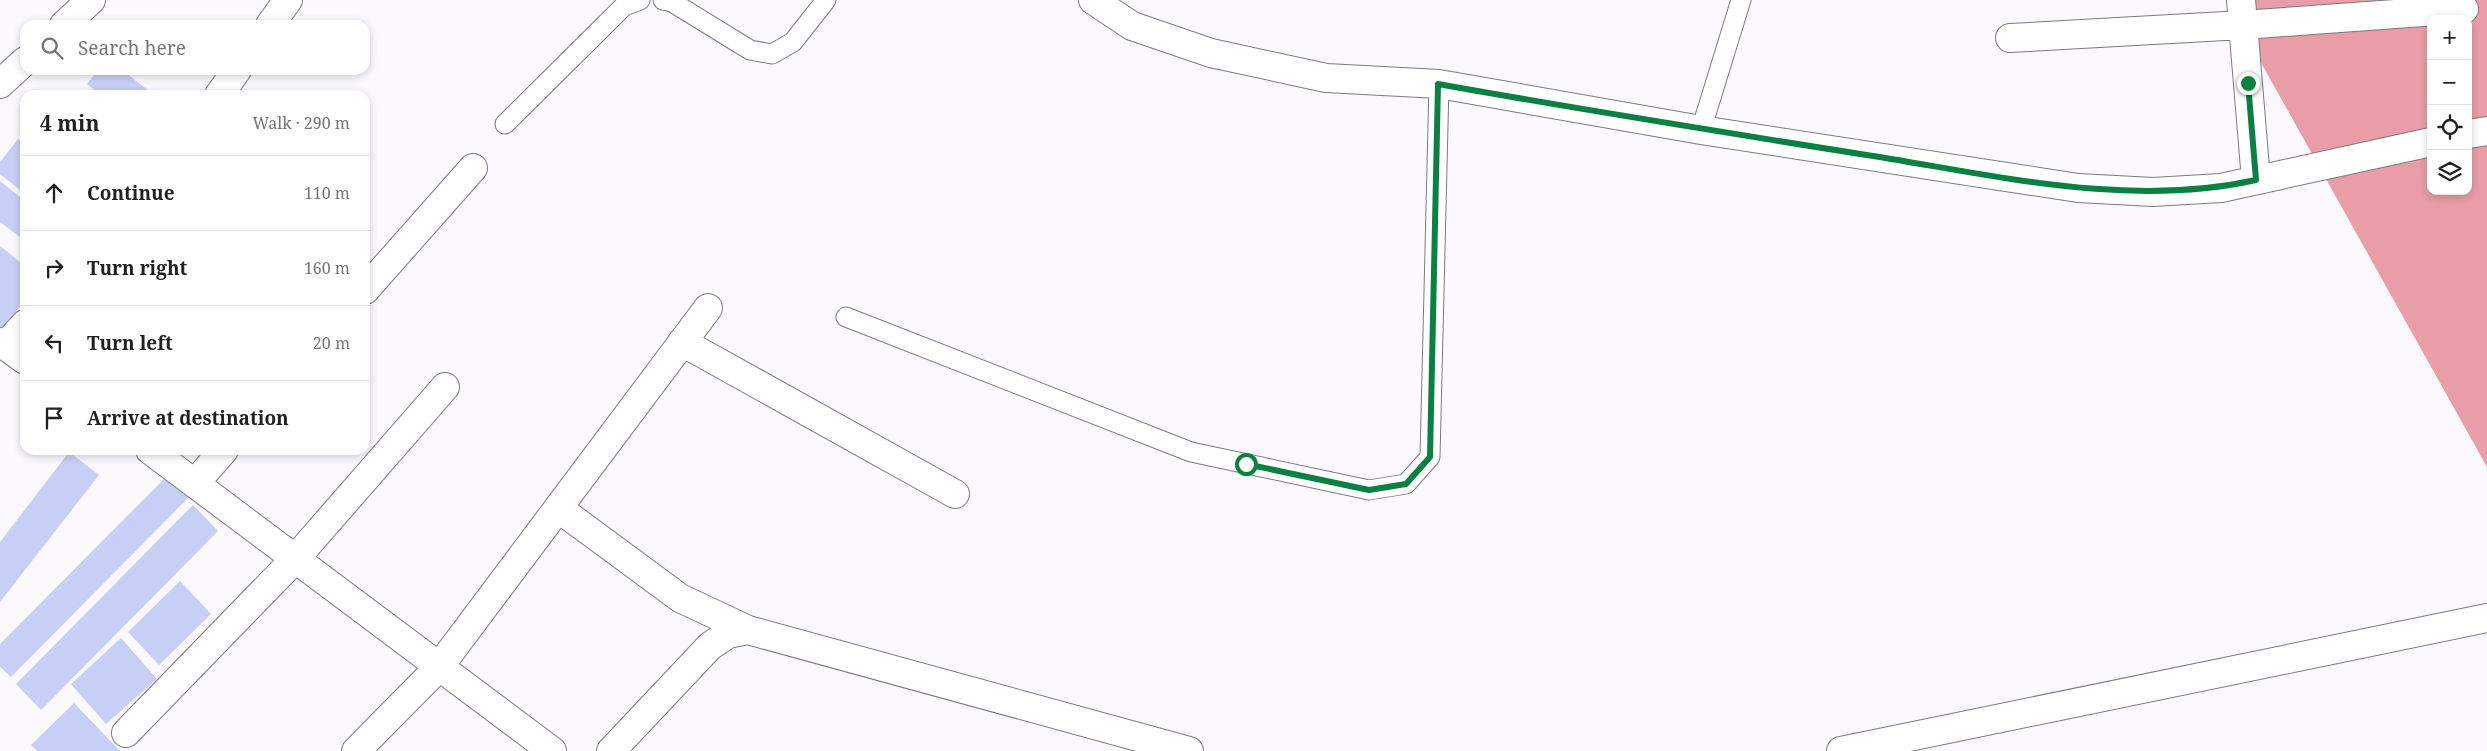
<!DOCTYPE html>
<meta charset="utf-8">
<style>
:root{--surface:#fff;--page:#f2f2f2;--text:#202124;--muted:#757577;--line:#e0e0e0}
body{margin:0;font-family:"Noto Serif",serif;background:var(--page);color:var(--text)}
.controls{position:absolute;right:15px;top:15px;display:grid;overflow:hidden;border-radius:10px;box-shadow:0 2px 8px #0003}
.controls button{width:45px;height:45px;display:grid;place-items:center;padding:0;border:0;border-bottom:1px solid var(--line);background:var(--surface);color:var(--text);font:25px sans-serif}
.stop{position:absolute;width:15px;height:15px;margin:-11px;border:4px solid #0b8043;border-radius:50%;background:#fff}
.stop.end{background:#0b8043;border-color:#fff;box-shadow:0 1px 5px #0008}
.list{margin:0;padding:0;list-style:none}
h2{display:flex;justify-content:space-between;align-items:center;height:65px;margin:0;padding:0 20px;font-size:21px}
h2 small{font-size:16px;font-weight:400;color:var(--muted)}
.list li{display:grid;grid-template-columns:32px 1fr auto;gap:15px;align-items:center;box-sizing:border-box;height:75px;padding:0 20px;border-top:1px solid var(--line)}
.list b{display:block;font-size:19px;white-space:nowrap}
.list em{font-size:16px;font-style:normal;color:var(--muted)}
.icon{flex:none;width:28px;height:28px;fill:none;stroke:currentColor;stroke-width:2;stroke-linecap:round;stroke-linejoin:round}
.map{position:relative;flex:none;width:2487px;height:751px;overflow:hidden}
.search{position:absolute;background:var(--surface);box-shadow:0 2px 8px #0003;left:20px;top:20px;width:350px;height:55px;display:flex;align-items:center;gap:12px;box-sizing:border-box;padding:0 18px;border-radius:15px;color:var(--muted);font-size:19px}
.panel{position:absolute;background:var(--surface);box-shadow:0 2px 8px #0003;left:20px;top:90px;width:350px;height:365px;border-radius:15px}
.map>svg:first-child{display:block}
.forest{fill:#e89da7;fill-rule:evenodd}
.building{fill:#c8cff6}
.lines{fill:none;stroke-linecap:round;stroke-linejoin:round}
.lane-casing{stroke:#7d7980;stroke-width:21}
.street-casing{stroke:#7d7980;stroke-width:30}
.lane{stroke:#fff;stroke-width:19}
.street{stroke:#fff;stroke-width:28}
.route{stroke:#0b8043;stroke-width:6}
</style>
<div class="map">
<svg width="2487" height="751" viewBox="0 0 2487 751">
<rect width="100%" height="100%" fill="#fbf8fe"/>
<path class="forest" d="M 2226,0 L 2487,0 L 2487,467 ZM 2431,19 L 2468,19 L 2468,191 L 2431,191 Z"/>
<path class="building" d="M 98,70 L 122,70 L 154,95 L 100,95 L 87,84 Z
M 18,139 L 25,145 L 25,194 L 0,174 L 0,162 Z
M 0,181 L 25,201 L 25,241 L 0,222 Z
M 0,246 L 25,266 L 25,300 L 0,332 Z
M 69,452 L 99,475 L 0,602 L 0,542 Z
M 169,474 L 190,496 L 11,677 L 0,667 L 0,644 Z
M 193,505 L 218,531 L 41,710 L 16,684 Z
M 180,581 L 211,614 L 159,665 L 128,632 Z
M 121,638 L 157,679 L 106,724 L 71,684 Z
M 74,703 L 120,751 L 37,751 L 31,745 Z"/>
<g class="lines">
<defs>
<path id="lane" d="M 663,0 L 672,2 L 750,50 L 772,54 L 793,42 L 826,0
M 505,124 L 624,6 L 640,0
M 1701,130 L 1741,0
M 846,317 L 1191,452 L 1369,490 L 1406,484 L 1430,457 L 1439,84"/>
<path id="street" d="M 1093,0 L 1132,26 L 1211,53 L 1326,78 L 1439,84 L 1701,130 L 2078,188 L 2153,192 L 2221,188 L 2431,142
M 2241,0 L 2256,180
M 64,25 L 91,0
M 270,25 L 288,0
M 2010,38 L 2243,25 L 2464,9
M 0,84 L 25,61
M 219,95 L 237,70
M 2468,134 L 2487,131
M 365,290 L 473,168
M 0,342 L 25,360
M 682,342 L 955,494
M 5,346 L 25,324
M 150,450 L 552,751
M 195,483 L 224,450
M 558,508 L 680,598 L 748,630
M 126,733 L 295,559 L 445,387
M 356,751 L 439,667 L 708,308
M 611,751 L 710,646 L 728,634 L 748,630 L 1189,751
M 1841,751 L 2487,618"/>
</defs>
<use href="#lane" class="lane-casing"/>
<use href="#street" class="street-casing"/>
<use href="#lane" class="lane"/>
<use href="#street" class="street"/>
</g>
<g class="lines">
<path class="route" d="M 1246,464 L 1369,490 L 1406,484 L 1430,457 L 1438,84 C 1583,110 1728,133 1873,156 C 1999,176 2130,208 2256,180 L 2248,83"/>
</g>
</svg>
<div class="controls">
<button>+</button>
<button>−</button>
<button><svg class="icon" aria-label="locate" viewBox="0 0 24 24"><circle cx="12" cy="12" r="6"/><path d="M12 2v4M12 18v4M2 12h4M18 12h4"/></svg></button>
<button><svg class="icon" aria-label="layers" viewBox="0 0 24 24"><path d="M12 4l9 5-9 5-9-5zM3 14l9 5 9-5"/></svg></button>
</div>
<div class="stop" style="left:1246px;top:464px"></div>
<div class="stop end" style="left:2248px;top:83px"></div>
<div class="search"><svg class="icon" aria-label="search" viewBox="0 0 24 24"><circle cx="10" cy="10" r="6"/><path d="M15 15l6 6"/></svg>Search here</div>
<section class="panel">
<h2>4 min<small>Walk · 290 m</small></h2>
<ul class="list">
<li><svg class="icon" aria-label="ahead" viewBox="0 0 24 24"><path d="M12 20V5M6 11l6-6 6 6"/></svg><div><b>Continue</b></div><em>110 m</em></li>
<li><svg class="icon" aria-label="right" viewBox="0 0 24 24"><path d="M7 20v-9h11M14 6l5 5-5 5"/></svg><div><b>Turn right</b></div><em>160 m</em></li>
<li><svg class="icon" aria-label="left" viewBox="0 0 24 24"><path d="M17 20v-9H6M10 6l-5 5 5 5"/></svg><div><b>Turn left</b></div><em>20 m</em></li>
<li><svg class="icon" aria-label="arrive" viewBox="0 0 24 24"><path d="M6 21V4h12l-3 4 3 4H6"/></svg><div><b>Arrive at destination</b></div></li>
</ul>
</section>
</div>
